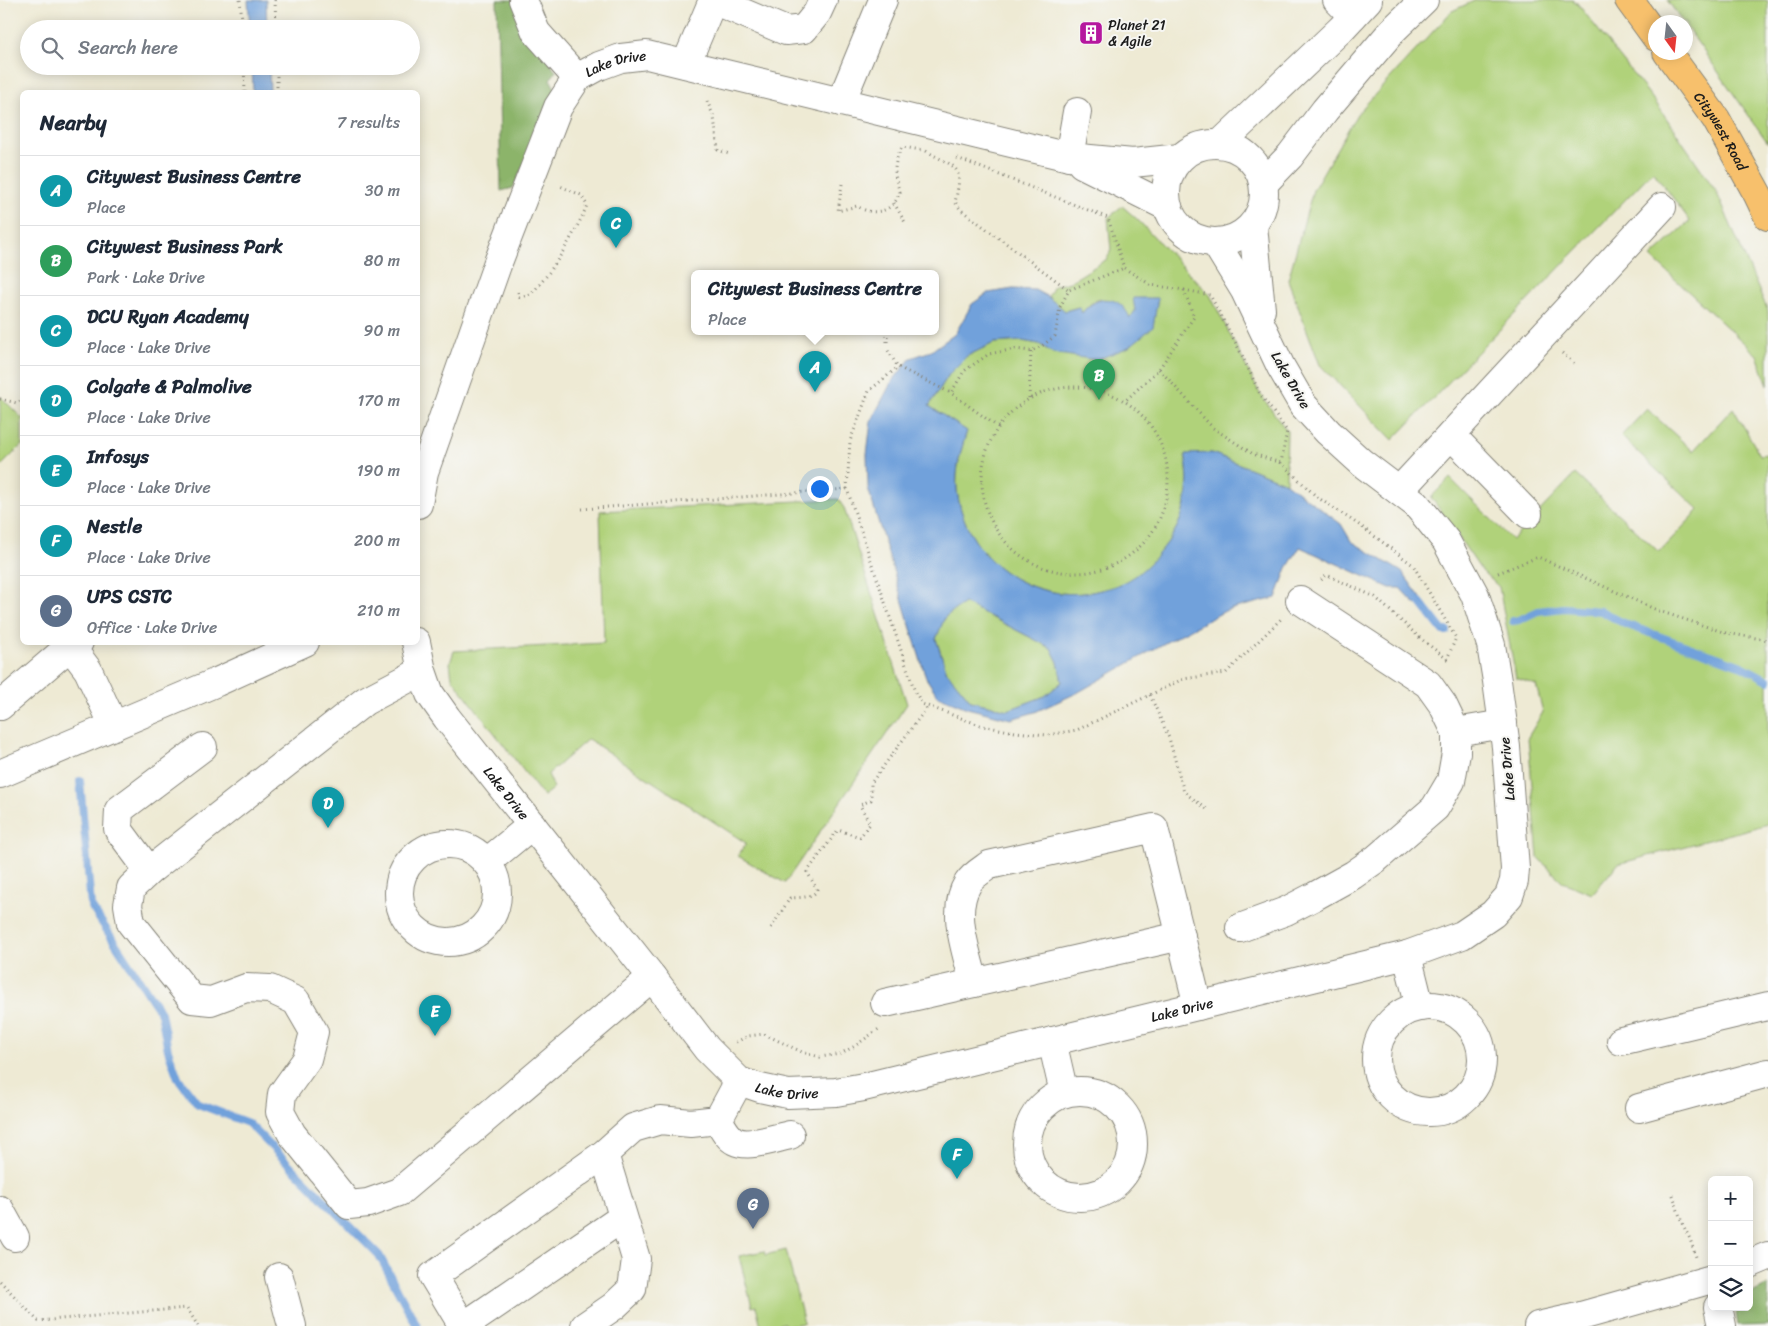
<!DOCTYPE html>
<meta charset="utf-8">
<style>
:root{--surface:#fff;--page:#f6f6f7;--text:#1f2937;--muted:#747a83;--line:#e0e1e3;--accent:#7c3aed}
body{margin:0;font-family:Sriracha,sans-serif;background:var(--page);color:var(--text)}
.controls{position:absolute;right:15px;bottom:15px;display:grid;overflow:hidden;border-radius:8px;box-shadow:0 2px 12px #0003}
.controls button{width:45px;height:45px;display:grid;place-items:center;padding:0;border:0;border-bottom:1px solid var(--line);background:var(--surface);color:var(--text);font:25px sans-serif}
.compass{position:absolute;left:1648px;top:15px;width:45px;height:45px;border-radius:50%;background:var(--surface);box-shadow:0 2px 12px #0003;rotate:165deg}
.you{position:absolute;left:819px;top:488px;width:18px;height:18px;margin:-12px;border:4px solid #fff;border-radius:50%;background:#1a73e8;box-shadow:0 0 0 8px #1a73e833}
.badge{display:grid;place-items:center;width:32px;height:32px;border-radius:50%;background:var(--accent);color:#fff;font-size:16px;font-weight:700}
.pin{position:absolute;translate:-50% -41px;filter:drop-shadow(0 1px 2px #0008)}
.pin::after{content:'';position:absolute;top:26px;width:18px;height:15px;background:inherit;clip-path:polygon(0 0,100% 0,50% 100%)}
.popup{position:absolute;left:691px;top:270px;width:248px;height:65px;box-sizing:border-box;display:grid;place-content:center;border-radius:8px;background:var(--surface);filter:drop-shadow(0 1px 4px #0005);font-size:16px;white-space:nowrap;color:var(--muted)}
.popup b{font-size:19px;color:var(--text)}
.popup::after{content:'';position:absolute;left:50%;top:100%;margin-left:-10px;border:10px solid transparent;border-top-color:var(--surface)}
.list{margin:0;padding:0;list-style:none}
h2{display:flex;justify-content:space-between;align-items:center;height:65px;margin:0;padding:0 20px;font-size:21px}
h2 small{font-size:16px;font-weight:400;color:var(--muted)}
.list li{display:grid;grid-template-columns:32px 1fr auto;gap:15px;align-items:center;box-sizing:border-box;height:70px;padding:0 20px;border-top:1px solid var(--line)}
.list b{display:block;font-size:19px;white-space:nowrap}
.list p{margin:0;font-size:16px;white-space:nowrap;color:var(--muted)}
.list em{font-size:16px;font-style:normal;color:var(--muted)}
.icon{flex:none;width:28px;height:28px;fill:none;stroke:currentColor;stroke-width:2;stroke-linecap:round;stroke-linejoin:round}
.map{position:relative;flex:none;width:1768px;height:1326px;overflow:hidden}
.search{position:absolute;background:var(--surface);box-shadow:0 2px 12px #0003;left:20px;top:20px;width:400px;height:55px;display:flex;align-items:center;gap:12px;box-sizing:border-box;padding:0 18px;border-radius:28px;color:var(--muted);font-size:19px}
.panel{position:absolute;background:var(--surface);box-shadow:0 2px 12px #0003;left:20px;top:90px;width:400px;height:555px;border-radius:8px}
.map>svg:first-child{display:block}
.green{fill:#b0d27a;stroke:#66774b}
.forest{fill:#8cb46a;stroke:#546843}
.water{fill:#71a1db;stroke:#465e7c;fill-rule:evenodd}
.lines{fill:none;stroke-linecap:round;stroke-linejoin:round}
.stream{stroke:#71a1db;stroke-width:8}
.minor-casing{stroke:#858378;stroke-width:30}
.major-casing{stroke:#858378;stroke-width:30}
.path{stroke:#858378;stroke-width:3;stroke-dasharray:1 4;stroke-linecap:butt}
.minor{stroke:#fff;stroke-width:28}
.major{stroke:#f7c06c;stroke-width:28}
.labels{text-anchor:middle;stroke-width:4;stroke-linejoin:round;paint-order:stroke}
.poi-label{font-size:14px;fill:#1c1c1c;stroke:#f6f6f2;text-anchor:start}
.street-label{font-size:14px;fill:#1c1c1c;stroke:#f6f6f2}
</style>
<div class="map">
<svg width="1768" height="1326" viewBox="0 0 1768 1326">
<rect width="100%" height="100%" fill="#f6f6f2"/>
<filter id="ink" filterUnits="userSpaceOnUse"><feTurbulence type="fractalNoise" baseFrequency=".02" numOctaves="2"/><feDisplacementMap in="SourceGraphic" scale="10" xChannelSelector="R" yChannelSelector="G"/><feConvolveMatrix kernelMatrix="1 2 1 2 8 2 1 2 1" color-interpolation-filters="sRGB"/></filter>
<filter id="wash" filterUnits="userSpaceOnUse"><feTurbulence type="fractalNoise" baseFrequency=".0096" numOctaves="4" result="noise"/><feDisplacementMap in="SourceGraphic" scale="20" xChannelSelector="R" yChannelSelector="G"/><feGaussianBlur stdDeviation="1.12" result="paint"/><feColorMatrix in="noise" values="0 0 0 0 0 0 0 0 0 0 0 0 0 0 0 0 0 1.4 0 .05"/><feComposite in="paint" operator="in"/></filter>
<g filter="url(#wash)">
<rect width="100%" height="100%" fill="#eeead4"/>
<path class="green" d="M 1476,0 L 1572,0 L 1577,3 L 1656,103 L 1716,191 L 1768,311 L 1768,386 L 1757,355 L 1651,257 L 1690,221 L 1653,171 L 1393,440 L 1320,365 L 1288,280 L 1313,190 L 1357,114 L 1452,11 Z
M 1667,0 L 1767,0 L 1768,4 L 1768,143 L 1686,26 L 1686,22 L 1683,22 Z
M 1122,206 L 1137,219 L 1210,295 L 1260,394 L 1287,431 L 1286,483 L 1212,453 L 1185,455 C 1192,488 1185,521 1164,547 C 1154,560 1145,570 1131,579 C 1119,586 1106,589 1092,592 C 1026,603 965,557 957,490 C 955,470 961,450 967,431 L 929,406 L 950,373 L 967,356 L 994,343 L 1022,341 L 1039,344 L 1053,353 L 1129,347 L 1135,311 L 1130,319 C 1113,302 1102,287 1082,313 L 1078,307 L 1065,311 L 1048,297 L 1054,286 L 1070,282 L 1107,259 L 1111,250 L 1108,218 Z
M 0,396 L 22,418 L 22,445 L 0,467 Z
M 1733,408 L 1760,455 L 1768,454 L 1768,824 L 1618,864 L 1592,894 L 1563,882 L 1538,858 L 1528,737 L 1543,712 L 1536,685 L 1516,678 L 1499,587 L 1481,570 L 1431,497 L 1450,478 L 1512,540 L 1575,474 L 1659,552 L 1699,510 L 1621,436 L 1647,409 L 1693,451 Z
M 838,499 L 844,508 L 907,704 L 785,883 L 738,856 L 746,843 L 588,739 L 548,774 L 554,788 L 543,796 L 452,678 L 450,663 L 454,651 L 604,643 L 600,511 Z
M 964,603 L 1051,648 L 1058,662 L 1062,682 L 1045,696 L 1008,710 L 971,701 L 947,672 L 936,639 L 945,617 Z
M 786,1250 L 804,1323 L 785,1326 L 784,1323 L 771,1326 L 761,1326 L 756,1306 L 752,1307 L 739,1256 L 764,1251 L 765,1255 Z"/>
<path class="forest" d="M 497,0 L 515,0 L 556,72 L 550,79 L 557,92 L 513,188 L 501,191 Z
M 1768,1285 L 1768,1325 L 1738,1326 L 1736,1313 L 1746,1307 L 1749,1307 L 1749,1299 L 1752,1293 Z"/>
<path class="water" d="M 248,0 L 266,0 L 267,29 L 250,29 Z
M 252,66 L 269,66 L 270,92 L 253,92 Z
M 1013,289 L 1035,290 L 1048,297 L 1065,311 L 1079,307 L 1082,313 C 1097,294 1120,294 1130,318 L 1135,311 L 1133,298 L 1158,298 L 1153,327 L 1129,347 L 1096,360 L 1053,353 L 1039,344 L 1022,341 L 994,343 L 967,356 L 950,373 L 929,406 L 967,431 C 961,450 955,470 957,490 C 965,557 1026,603 1092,592 C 1106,589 1119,586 1131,578 C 1145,570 1154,559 1164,547 C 1186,520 1192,488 1185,454 L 1212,453 L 1286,483 L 1341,524 L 1351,541 L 1402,572 L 1421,598 L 1420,602 L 1416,605 L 1400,588 L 1390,588 L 1300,547 L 1287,568 L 1276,598 L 1227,610 L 1170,640 L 1077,693 L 1035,712 L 1011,719 L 967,708 L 938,696 L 926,678 L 868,488 L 867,454 L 871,421 L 891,383 L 911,358 L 931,351 L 955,334 L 972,304 L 988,293 ZM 964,603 L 1051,648 L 1058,662 L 1062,682 L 1045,696 L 1008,710 L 971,701 L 947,672 L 936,639 L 945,617 Z"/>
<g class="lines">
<path class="stream" d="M 1420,602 L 1443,631 L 1447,631
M 1513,621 L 1519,620 L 1538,611 L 1564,608 L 1601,611 L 1625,624 L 1742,666 L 1768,680
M 80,781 L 91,906 L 161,1013 L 168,1050 L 178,1078 L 198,1104 L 248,1123 L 379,1255 L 417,1326"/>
</g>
</g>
<g filter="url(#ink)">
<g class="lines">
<defs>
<g id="minor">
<path d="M 523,0 L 536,32 L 577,78"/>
<path d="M 713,0 L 786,31 L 804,29 L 817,13 L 823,0"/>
<path d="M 1337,0 L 1353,16"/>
<path d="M 686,64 L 713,0"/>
<path d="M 841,102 L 883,0"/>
<circle cx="1215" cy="193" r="49"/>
<path d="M 1220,144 L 1341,29 L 1368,0"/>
<path d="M 1069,157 L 1077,112"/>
<path d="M 1082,164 L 1168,207"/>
<path d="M 1264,183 L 1290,156 L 1325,110 L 1393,30 L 1424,0"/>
<path d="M 1253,225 L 1261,310"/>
<path d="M 1451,435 L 1528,514"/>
<path d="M 1399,491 L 1662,207"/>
<path id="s1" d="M 418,504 L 424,472 L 497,265 L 558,107 L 577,78 L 599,66 L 621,58 L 647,55 L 1069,157 L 1133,163 L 1180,158"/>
<path d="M 67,642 L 88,670 L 114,726"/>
<path id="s2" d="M 416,642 L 422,671 L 430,694 L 447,718 L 652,977 L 707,1049 L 739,1081 L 760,1088 L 788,1094 L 836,1092 L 864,1087 L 1407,955 L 1462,935 L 1493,914 L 1509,896 L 1514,881 L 1515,869 L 1506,747 L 1497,681 L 1491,645 L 1475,595 L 1446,541 L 1416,504 L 1362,463 L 1328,432 L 1303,405 L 1281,367 L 1245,291 L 1215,242"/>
<path d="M 422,671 L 365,701 L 149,871 L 131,888 L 128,905 L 131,923 L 192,999 L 211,1001 L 246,988 L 270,989 L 296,1001 L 314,1032 L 307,1059 L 282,1094 L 280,1112 L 292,1134 L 349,1205 L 368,1203 L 399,1192 L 652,977"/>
<path d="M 0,706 L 70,646 L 79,642"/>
<path d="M 1456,732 L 1503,724"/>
<path d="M 0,774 L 217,682 L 305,642"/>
<circle cx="448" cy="893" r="49"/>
<path d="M 487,862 L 532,825"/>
<path d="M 149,871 L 118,829 L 119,810 L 203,747"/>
<path d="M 1240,928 L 1286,911 L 1315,896 L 1353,875 L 1376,859 L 1435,808 L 1451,781 L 1456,753 L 1456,732 L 1443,705 L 1428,684 L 1300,600"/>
<path d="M 1407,955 L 1420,1007"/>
<path d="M 974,983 C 967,952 950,912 968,883 C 972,876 982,870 989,865 L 1154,828 L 1198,1006"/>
<path d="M 885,1003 L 1181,936"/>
<circle cx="1429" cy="1059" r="53"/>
<path d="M 1052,1041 L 1064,1093"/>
<path d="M 1621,1041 L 1768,1006"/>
<circle cx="1080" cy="1144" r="53"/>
<path d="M 1639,1108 L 1768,1073"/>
<path d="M 718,1120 C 723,1127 727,1137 735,1141 C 749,1148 775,1138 790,1135"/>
<path d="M 0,1210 L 15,1237"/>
<path d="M 1749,1264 L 1768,1256"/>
<path d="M 279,1277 L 292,1326"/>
<path d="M 1718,1307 L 1722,1326"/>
<path d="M 463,1326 L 433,1276 L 604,1154 L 633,1128 L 660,1120 L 691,1123 L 718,1120 L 739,1081"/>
<path d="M 464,1326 L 622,1218"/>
<path d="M 585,1326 L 614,1306 L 632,1289 L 636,1259 L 604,1154"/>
<path d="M 1538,1326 L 1574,1318 L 1712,1279"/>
</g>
<g id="major">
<path d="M 1629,0 L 1656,37"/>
<path id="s3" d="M 1667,52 L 1716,119 L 1758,195 L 1768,216"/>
</g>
</defs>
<use href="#minor" class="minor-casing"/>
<use href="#major" class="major-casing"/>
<path class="path" d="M 240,0 L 243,29
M 275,0 L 276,29
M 244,66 L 245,92
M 277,66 L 277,92
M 707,101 L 714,117 L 718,150 L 729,154
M 926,151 C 957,169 964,164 955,202 L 961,210 L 1069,290
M 957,158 L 1108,218 L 1124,268 L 1151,285 L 1184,290 L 1194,317 L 1159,369 L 1125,401
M 842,184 L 838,211 L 857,206 C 868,214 885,214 894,203 C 897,200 898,195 900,192 C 893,174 893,164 902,147 L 922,150
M 894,203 L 906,224
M 1184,290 L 1210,295 L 1242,355 L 1260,394 L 1287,431 L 1281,463 L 1317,497 L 1362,527 L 1413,565 L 1456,638 L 1447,659 L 1420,638 L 1375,597 L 1327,575 L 1319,582
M 518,292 L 519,297 C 523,296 527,296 530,294 C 548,280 579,227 587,205 L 581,195 L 560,186
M 887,331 L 887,349 L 898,367 L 951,393
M 1562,353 L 1577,366
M 1159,369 L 1213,428 L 1253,454 L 1281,463
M982 480a93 93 0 1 1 186 0a93 93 0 1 1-186 0Z
M 1029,398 L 1031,351 L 1042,346 L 1055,336 L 1060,307 L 1069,290 L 1124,268
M 0,399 L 17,403 L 22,400
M 998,427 L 951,393 L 964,371 L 989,354 L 1015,349 L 1031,351
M 847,489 L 850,441 L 869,391 L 898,367
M 582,509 L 847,489 L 914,689 L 922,704 L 983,726 L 1015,732 L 1047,735 L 1077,730 L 1183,679 L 1226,673 L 1283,617
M 1498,573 L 1538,557 L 1659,611 L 1726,633 L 1768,640
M 1150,695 L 1169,738 L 1184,792 L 1208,810
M 771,928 L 790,898 C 799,897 814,899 817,889 L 807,872 L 838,830 L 860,837 L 870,824 L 860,805 L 871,800 L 871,783 L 928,706
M 736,1042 L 748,1036 L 764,1034 L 802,1052 L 820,1057 L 840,1054 L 855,1046 L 880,1028
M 1673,1195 L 1682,1223 L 1690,1239 L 1696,1257
M 0,1281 L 38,1321 L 187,1308 L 198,1326"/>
<use href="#minor" class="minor"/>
<use href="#major" class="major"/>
</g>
</g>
<defs>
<symbol id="building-square" viewBox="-11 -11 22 22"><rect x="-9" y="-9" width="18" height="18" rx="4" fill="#b5179e" stroke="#f6f6f2"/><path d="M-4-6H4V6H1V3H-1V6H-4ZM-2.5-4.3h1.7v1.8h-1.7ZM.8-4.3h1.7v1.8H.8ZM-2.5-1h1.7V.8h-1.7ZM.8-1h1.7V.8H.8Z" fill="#fff"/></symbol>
</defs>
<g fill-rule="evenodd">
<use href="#building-square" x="1077" y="19" width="28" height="28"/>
</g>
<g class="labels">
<g class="poi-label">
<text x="1108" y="30">Planet 21<tspan x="1108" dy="16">&amp; Agile</tspan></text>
</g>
<g class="street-label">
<text dy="5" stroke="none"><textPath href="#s1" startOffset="498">Lake Drive</textPath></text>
<text dy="5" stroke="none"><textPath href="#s3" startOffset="96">Citywest Road</textPath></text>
<text transform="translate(1291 380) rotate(60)" y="5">Lake Drive</text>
<text transform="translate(1507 769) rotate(-95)" y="5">Lake Drive</text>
<text dy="5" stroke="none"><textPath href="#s2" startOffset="179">Lake Drive</textPath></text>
<text dy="5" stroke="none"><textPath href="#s2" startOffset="1004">Lake Drive</textPath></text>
<text dy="5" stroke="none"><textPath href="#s2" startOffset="599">Lake Drive</textPath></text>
</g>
</g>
</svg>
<div class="controls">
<button>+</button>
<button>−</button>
<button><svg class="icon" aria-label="layers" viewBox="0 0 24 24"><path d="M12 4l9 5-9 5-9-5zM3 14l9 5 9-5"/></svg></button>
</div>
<svg class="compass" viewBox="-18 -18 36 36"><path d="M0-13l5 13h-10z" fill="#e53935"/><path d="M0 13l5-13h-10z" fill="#747a83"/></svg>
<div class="you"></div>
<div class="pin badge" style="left:815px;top:392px;background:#0f9aa8">A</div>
<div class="popup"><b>Citywest Business Centre</b>Place</div>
<div class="pin badge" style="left:1099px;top:400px;background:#2e9e5b">B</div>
<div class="pin badge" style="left:616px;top:248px;background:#0f9aa8">C</div>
<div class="pin badge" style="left:328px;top:828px;background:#0f9aa8">D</div>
<div class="pin badge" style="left:435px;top:1036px;background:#0f9aa8">E</div>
<div class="pin badge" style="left:957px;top:1179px;background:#0f9aa8">F</div>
<div class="pin badge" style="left:753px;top:1229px;background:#5c6f8a">G</div>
<div class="search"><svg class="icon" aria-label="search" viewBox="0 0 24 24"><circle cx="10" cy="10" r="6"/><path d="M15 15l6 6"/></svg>Search here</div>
<section class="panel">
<h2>Nearby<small>7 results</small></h2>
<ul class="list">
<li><span class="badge" style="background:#0f9aa8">A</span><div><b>Citywest Business Centre</b><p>Place</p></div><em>30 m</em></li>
<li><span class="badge" style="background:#2e9e5b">B</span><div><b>Citywest Business Park</b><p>Park · Lake Drive</p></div><em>80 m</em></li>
<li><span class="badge" style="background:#0f9aa8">C</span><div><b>DCU Ryan Academy</b><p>Place · Lake Drive</p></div><em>90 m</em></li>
<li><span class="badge" style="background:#0f9aa8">D</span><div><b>Colgate &amp; Palmolive</b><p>Place · Lake Drive</p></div><em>170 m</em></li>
<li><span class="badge" style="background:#0f9aa8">E</span><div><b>Infosys</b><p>Place · Lake Drive</p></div><em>190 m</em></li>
<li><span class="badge" style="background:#0f9aa8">F</span><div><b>Nestle</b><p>Place · Lake Drive</p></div><em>200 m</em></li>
<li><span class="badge" style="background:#5c6f8a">G</span><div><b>UPS CSTC</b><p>Office · Lake Drive</p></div><em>210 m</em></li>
</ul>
</section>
</div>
